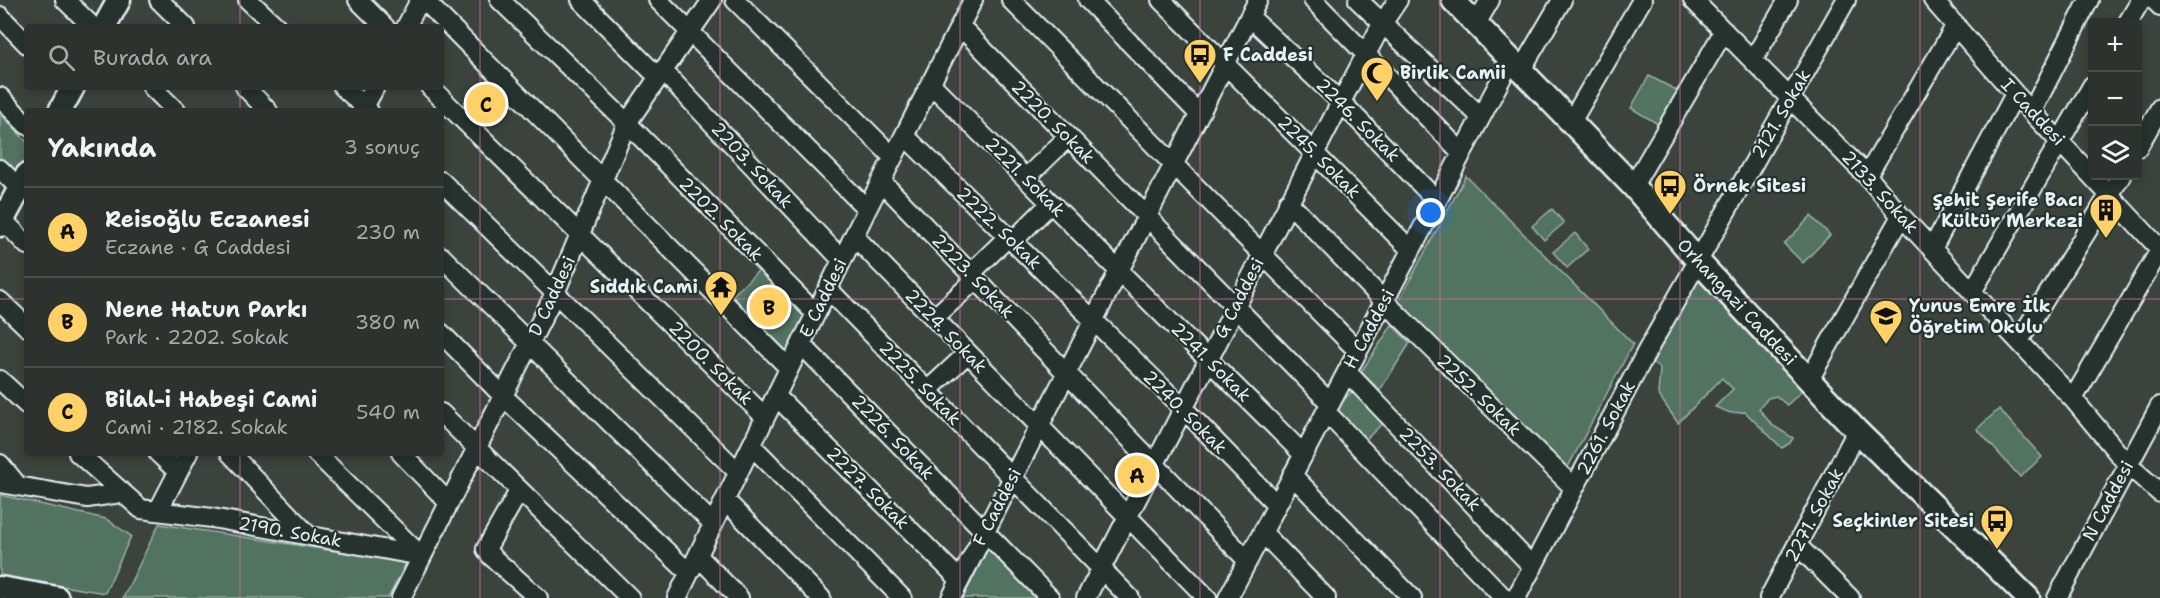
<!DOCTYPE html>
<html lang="tr">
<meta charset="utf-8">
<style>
:root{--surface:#2d322e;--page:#393e3a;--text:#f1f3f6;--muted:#a7aaaa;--line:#484d4a;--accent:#ffd166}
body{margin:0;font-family:"Shantell Sans",sans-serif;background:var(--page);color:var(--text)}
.controls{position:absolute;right:18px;top:18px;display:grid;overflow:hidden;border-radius:6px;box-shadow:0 3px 9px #0003}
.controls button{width:54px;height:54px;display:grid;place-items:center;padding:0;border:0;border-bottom:2px solid var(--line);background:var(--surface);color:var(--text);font:30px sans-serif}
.you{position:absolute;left:1431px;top:213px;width:21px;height:21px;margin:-15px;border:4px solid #fff;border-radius:50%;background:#1a73e8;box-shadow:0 0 0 9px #1a73e833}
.badge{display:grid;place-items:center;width:39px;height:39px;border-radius:50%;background:var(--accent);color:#111;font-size:20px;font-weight:700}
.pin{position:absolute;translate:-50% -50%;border:3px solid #fff;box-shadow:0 2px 6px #0006}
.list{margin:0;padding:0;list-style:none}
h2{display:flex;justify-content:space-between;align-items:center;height:78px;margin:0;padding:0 24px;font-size:26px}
h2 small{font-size:20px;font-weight:400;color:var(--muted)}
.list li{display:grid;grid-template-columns:39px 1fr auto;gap:18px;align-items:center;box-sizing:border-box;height:90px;padding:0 24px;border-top:2px solid var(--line)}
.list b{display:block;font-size:22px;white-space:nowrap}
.list p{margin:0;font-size:20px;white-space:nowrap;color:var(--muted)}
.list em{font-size:20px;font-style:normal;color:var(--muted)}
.icon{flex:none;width:33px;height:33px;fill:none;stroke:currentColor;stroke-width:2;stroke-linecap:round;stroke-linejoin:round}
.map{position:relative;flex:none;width:2160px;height:598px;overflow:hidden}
.search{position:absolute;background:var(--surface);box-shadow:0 3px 9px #0003;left:24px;top:24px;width:420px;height:66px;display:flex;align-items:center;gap:15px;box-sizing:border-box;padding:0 21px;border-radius:6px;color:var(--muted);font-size:22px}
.panel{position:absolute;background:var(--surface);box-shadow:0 3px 9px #0003;left:24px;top:108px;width:420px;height:348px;border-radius:6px}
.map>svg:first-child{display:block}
.green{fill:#51735e;stroke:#9cb2ab;stroke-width:1.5}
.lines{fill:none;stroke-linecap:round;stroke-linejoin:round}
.minor-casing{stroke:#e8f1f8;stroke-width:22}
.major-casing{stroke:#e8f1f8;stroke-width:27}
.minor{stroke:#26332d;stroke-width:18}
.major{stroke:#26332d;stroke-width:22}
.grid{fill:none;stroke:#d16f9a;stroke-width:1.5;stroke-opacity:0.55}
.labels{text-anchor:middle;stroke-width:4.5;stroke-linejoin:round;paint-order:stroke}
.poi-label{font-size:18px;font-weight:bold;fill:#e8f1f8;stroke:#26332d;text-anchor:start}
.street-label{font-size:18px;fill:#e8f1f8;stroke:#26332d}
</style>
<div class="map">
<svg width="2160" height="598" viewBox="0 0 2160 598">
<rect width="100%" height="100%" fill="#3c433d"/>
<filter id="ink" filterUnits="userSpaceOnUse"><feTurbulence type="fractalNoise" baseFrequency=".0167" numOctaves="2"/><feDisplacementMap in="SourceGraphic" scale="12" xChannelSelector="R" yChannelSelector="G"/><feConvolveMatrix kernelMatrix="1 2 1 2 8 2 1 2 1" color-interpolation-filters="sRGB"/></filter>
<g filter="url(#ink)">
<path class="green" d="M 1649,76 L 1680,92 L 1661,126 L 1631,108 Z
M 0,114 L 27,142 L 27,167 L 19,184 L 0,165 Z
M 1466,176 L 1633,344 L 1567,469 L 1398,302 Z
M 1552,209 L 1564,223 L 1544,240 L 1532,226 Z
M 1811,216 L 1830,235 L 1803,263 L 1784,244 Z
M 1575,233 L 1588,249 L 1567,268 L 1553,252 Z
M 762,267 L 809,314 L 789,358 L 729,299 Z
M 1696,278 L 1803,390 L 1787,405 L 1776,396 L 1768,398 L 1759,409 L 1772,425 L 1793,438 L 1790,443 L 1782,448 L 1745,412 L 1731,413 L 1715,407 L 1733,389 L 1722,378 L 1678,423 L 1658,394 L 1660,369 L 1651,362 Z
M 1392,325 L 1410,343 L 1380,390 L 1361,372 Z
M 1353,390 L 1384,422 L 1363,442 L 1335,410 Z
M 1999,409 L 2042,457 L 2020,477 L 1977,429 Z
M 0,495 L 106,519 L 131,536 L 105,593 L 0,576 Z
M 159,524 L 407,562 L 388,598 L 123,598 Z
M 990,545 L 1039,598 L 963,598 Z"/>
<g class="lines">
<defs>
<path id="minor" d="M 65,0 L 93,27
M 159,0 L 186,27
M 248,0 L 277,27
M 358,0 L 385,27
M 424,0 L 789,368
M 500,0 L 627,123 L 816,314
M 581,0 L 658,77
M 658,0 L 867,209
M 735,0 L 893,157
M 1011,0 L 1358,351
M 1088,0 L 1199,114
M 1161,0 L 1411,250
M 1313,0 L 1462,153
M 1358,0 L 1481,117
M 1693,0 L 1867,176 L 1901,216 L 2073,399 L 2127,464 L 2160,493
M 1933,0 L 2015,94 L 2160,249
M 2154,0 L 2160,6
M 0,16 L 27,44
M 1250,17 L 1341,102 L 1437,201
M 2128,22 L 2141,0
M 1476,24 L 1490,0
M 960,26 L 1330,403
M 406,27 L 420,0
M 1753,60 L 1788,0
M 662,70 L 842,260
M 1521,70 L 1562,0
M 931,84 L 1303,454
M 152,87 L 176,111
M 245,87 L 268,111
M 343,87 L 369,111
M 430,87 L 765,417
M 0,97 L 27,125
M 362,111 L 375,87
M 2032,111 L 2089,0
M 1571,122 L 1642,0
M 905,136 L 1182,407 L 1277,505
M 2138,147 L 2160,108
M 0,169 L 19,188
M 1867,176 L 1956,25
M 1026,178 L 1068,137
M 441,181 L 738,472
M 881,181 L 1247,560
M 1633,186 L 1724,31
M 1288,202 L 1384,301 L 1574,488
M 3,220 L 27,245
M 854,236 L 1207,598
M 1013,241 L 1051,203
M 1932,249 L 2015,94
M 441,256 L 713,524
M 971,273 L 1008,237
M 828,289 L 1130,598
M 1972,292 L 2092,86
M 0,301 L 27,327
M 934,318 L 976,279
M 441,333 L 504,397 L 689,573
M 2019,341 L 2121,176
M 801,344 L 1050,598
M 1347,372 L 1533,567
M 0,380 L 27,405
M 1809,380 L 1901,216
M 927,391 L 968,353
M 776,396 L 960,580
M 2073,399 L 2160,250
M 1326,412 L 1504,598
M 441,413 L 630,598
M 752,446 L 902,598
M 78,453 L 141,509 L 212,518 L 421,556
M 158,453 L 178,472
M 230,453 L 308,535
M 316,453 L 421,556
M 401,453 L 448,502
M 0,464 L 18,486
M 1292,475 L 1412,598
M 0,483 L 87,498 L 121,493
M 519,491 L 486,549 L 491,556 L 538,598
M 725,500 L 821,598
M 158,511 L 188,453
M 1263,533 L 1326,598
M 1798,546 L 1850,598
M 698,556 L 739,598
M 401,598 L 555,293 L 627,123 L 712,0
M 677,598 L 867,209 L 973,0
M 951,598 L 1258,0
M 1086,598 L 1341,102 L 1382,24 L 1398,0
M 1228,598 L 1511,60
M 1516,598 L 1647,351 L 1846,0
M 1769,598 L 1857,431
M 2057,598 L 2160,406"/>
<path id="major" d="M 1453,0 L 1633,186 L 1697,260 L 1857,431 L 2028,598
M 104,27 L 119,0
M 60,111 L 73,87
M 0,225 L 27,175
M 0,588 L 57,598"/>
</defs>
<use href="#minor" class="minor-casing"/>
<use href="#major" class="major-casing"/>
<use href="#minor" class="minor"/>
<use href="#major" class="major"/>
</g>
</g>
<path class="grid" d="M 240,0 L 240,27M 480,0 L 480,598M 720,0 L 720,598M 960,0 L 960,598M 1200,0 L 1200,598M 1440,0 L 1440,598M 1680,0 L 1680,598M 1920,0 L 1920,598M 240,87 L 240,111M 0,299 L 27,299M 441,299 L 2160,299M 240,453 L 240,598"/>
<defs>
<symbol id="bus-pin" viewBox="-11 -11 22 30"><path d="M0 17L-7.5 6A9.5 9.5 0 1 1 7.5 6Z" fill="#ffd166" stroke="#26332d"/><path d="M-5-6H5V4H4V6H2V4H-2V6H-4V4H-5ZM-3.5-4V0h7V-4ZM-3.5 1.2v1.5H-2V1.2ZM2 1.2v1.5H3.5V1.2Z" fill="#111"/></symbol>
<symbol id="mosque-pin" viewBox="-11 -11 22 30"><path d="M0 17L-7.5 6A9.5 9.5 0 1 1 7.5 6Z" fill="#ffd166" stroke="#26332d"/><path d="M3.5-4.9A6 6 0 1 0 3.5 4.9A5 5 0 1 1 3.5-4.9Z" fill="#111"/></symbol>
<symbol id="building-pin" viewBox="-11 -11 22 30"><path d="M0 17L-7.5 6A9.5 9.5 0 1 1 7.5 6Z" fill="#ffd166" stroke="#26332d"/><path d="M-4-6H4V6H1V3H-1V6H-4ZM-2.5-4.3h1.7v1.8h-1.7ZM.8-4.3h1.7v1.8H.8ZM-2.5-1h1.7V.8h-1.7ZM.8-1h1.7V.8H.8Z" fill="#111"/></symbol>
<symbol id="temple-pin" viewBox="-11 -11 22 30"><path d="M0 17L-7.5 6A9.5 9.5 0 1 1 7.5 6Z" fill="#ffd166" stroke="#26332d"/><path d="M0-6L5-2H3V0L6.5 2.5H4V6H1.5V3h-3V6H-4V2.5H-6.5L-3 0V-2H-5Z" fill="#111"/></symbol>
<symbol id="school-pin" viewBox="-11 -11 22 30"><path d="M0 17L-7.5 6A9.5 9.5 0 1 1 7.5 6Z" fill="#ffd166" stroke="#26332d"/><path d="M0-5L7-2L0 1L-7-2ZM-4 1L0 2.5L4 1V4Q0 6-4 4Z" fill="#111"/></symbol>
</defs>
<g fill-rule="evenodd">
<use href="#bus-pin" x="1181" y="36" width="38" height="52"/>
<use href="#mosque-pin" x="1358" y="54" width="38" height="52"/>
<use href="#bus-pin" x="1651" y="167" width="38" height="52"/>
<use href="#building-pin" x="2087" y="191" width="38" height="52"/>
<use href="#temple-pin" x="702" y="268" width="38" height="52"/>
<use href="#school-pin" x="1867" y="297" width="38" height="52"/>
<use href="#bus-pin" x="1978" y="502" width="38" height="52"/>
</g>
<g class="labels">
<g class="poi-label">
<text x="1223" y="61">F Caddesi</text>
<text x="1400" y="79">Birlik Camii</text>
<text x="1693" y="192">Örnek Sitesi</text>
<text x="2083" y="206" text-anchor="end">Şehit Şerife Bacı<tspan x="2083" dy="21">Kültür Merkezi</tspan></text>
<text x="698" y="293" text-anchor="end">Sıddık Cami</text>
<text x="1909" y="312">Yunus Emre İlk<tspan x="1909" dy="21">Öğretim Okulu</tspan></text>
<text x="1974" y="527" text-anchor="end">Seçkinler Sitesi</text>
</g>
<g class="street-label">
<text transform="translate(2033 112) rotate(47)" y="6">I Caddesi</text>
<text transform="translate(1781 114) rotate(-60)" y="6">2121. Sokak</text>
<text transform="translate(1358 120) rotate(45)" y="6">2246. Sokak</text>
<text transform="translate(1053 122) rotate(45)" y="6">2220. Sokak</text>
<text transform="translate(1319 157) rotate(45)" y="6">2245. Sokak</text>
<text transform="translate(752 165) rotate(47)" y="6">2203. Sokak</text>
<text transform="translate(1025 177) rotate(45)" y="6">2221. Sokak</text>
<text transform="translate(1880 192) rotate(48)" y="6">2133. Sokak</text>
<text transform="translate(721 219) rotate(45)" y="6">2202. Sokak</text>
<text transform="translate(999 228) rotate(44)" y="6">2222. Sokak</text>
<text transform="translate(973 276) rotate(46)" y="6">2223. Sokak</text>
<text transform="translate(552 296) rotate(-65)" y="6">D Caddesi</text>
<text transform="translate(823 298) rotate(-64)" y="6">E Caddesi</text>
<text transform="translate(1239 298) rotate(-63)" y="6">G Caddesi</text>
<text transform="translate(1737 302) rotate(47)" y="6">Orhangazi Caddesi</text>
<text transform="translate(1369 329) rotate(-62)" y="6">H Caddesi</text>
<text transform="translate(946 331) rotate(46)" y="6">2224. Sokak</text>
<text transform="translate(1211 362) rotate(45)" y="6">2241. Sokak</text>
<text transform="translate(711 363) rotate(45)" y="6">2200. Sokak</text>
<text transform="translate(920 383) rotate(46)" y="6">2225. Sokak</text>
<text transform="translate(1479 395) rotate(44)" y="6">2252. Sokak</text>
<text transform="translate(1185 412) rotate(45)" y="6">2240. Sokak</text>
<text transform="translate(1606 428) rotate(-62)" y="6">2261. Sokak</text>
<text transform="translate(893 437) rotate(46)" y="6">2226. Sokak</text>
<text transform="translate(1440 469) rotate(46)" y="6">2253. Sokak</text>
<text transform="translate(868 488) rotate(45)" y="6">2227. Sokak</text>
<text transform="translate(2108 501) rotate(-62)" y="6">N Caddesi</text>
<text transform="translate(997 507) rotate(-63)" y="6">F Caddesi</text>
<text transform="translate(1814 515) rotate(-62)" y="6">2271. Sokak</text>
<text transform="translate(290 532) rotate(10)" y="6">2190. Sokak</text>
</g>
</g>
</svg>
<div class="controls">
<button>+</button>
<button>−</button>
<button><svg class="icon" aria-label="layers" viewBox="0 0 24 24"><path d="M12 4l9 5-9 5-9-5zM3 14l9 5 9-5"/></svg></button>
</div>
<div class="you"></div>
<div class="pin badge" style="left:1137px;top:475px">A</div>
<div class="pin badge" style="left:769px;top:307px">B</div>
<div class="pin badge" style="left:486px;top:104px">C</div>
<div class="search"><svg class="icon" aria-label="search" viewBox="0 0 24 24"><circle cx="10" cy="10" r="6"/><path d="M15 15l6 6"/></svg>Burada ara</div>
<section class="panel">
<h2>Yakında<small>3 sonuç</small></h2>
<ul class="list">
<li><span class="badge">A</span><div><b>Reisoğlu Eczanesi</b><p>Eczane · G Caddesi</p></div><em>230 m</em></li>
<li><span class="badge">B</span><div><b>Nene Hatun Parkı</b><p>Park · 2202. Sokak</p></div><em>380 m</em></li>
<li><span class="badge">C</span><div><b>Bilal-i Habeşi Cami</b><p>Cami · 2182. Sokak</p></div><em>540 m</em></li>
</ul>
</section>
</div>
